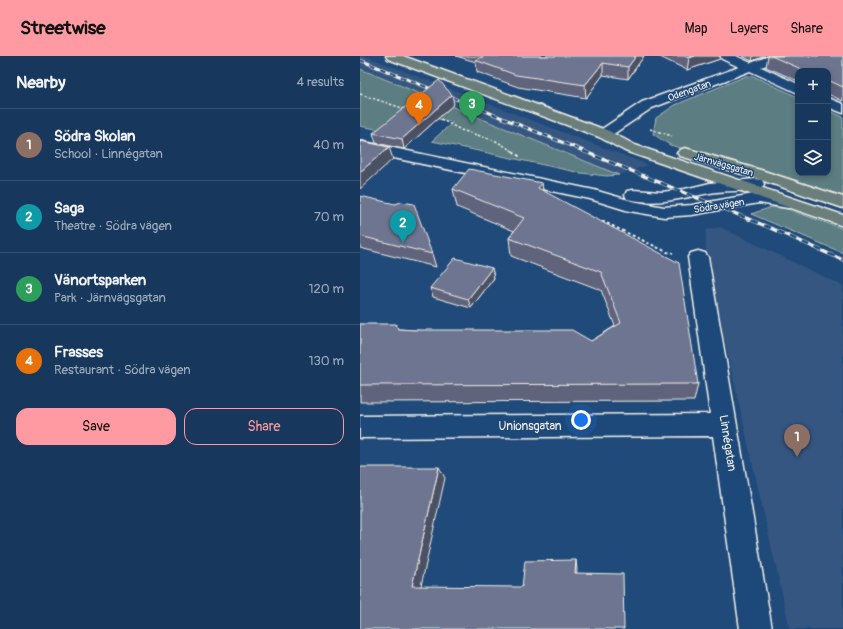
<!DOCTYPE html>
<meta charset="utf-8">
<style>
:root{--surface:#17385c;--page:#244365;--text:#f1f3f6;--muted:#9eacbb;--line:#365272;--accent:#ff9aa2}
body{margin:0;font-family:Pangolin,sans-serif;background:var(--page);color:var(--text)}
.controls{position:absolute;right:12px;top:12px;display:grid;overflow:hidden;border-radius:8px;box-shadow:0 2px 6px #0003}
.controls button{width:36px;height:36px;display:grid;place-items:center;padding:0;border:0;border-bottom:1px solid var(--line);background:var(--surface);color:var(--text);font:20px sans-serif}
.you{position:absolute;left:221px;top:364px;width:14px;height:14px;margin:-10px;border:3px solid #fff;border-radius:50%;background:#1a73e8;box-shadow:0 0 0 6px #1a73e833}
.badge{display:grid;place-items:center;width:26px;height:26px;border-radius:50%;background:var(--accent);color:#fff;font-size:13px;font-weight:700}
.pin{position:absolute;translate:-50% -33px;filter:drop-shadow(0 1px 2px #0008)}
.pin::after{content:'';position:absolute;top:21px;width:14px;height:12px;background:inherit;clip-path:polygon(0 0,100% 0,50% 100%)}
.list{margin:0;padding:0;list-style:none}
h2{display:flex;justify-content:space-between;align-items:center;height:52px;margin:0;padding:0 16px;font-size:17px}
h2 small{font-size:13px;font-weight:400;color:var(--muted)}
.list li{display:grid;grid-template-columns:26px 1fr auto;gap:12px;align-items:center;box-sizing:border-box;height:72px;padding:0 16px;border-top:1px solid var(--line)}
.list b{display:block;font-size:15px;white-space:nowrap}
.list p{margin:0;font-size:13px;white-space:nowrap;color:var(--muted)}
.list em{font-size:13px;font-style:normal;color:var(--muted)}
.actions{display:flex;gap:8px;padding:12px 16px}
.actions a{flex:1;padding:9px 0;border:1px solid var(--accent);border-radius:12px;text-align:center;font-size:14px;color:var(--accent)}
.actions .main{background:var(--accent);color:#111}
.icon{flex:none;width:22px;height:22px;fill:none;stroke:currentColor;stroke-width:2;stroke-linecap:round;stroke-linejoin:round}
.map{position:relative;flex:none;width:483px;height:573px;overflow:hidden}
header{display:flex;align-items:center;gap:24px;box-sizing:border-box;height:56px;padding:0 20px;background:var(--accent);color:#111}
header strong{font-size:19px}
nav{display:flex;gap:22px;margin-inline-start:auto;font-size:14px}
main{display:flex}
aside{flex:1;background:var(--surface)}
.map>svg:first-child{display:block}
.built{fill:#365781}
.green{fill:#5b7d82;stroke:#a8b7b5}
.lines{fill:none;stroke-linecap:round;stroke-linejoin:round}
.minor-casing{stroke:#f4f1e8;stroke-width:3}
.major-casing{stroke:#f4f1e8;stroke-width:3}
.path-far1{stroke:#f4f1e8;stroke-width:1.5;stroke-dasharray:2.5 2;stroke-linecap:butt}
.path{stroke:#f4f1e8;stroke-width:2;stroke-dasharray:3 2.5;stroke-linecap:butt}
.minor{fill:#1f4a7a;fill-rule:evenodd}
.major{fill:#6b7f7c;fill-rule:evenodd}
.rail-far1-casing{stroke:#f4f1e8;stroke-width:3}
.rail-casing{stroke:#f4f1e8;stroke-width:3.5}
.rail-far1{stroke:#1f4a7a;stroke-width:2;stroke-dasharray:5.5;stroke-linecap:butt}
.rail{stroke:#1f4a7a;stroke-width:2.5;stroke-dasharray:7;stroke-linecap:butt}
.wall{fill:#5e647c;stroke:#f4f1e8}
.shaded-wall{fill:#4c5165;stroke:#f4f1e8}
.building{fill:#6d7490;stroke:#f4f1e8}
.labels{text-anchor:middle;stroke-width:3;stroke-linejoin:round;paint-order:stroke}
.far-street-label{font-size:10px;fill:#f4f1e8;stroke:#1f4a7a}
.street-label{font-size:12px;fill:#f4f1e8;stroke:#1f4a7a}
</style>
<header>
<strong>Streetwise</strong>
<nav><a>Map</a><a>Layers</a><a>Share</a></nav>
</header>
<main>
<aside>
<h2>Nearby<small>4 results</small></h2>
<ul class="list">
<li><span class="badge" style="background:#8d6e63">1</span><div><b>Södra Skolan</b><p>School · Linnégatan</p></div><em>40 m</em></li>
<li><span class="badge" style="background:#0f9aa8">2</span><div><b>Saga</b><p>Theatre · Södra vägen</p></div><em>70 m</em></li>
<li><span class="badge" style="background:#2e9e5b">3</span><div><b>Vänortsparken</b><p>Park · Järnvägsgatan</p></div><em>120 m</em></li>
<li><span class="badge" style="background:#e8710a">4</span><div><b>Frasses</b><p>Restaurant · Södra vägen</p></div><em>130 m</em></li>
</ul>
<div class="actions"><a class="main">Save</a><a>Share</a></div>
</aside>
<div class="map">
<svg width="483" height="573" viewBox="0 0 483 573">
<rect width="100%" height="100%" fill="#1f4a7a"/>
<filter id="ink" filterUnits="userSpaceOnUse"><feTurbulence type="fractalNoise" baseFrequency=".025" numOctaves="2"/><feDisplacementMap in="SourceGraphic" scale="8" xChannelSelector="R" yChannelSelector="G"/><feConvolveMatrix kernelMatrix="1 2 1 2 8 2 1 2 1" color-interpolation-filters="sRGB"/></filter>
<g filter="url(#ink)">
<path class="built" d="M 0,0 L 5,0 L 288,109 L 259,119 L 0,13 Z
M 360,171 L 483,230 L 483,573 L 430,573 L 346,202 L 346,174 Z"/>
<path class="green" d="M 0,13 L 259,119 L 247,120 L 221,117 L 72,85 L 93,66 L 43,56 L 21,74 L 0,70 Z
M 386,20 L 393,20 L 438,41 L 438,117 L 468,117 L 468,54 L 483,61 L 483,140 L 310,89 L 293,78 L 296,62 L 315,49 Z
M 412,151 L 427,153 L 483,173 L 483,197 L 391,158 Z"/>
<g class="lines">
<defs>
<path id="minor" d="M 360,0 L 376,0 L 391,7 L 409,0 L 426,0 L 424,3 L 401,11 L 438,28 L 438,37 L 390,15 L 292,52 L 249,81 L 244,82 L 239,81 L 237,78 L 239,75 L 282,46 L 379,11 L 362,3 Z
M 468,42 L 483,48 L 483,57 L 468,51 Z
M 0,85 L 234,134 L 272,145 L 304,151 L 332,149 L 399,137 L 434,143 L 437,147 L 434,151 L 428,152 L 399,147 L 332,159 L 304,161 L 269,155 L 230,143 L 0,95 Z
M 396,123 L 402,124 L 404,128 L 402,132 C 385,136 367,134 350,137 C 321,142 297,150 267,143 L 265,139 L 267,135 L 273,134 L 302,136 L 325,133 L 350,127 Z
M 338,195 L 345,197 L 348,201 L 412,573 L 380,573 L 353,380 L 0,382 L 0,360 L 350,358 L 328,201 L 331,197 Z"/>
<path id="major" d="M 26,0 L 43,0 L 249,75 L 275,89 L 483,159 L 483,170 L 265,95 L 239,81 L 28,3 Z
M 325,92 L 404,115 L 483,141 L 483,152 L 392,121 L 320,100 L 317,97 L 320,94 Z"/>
</defs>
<use href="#minor" class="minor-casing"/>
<use href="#major" class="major-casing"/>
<path class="path-far1" d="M 0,38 L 45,53
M 77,61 L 101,74 L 136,85 L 154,96
M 290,73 L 312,80"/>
<path class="path" d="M 153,95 L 160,101
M 242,165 L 307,196 L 313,197"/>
<use href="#minor" class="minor"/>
<use href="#major" class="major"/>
<defs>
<path id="rail-far1" d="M 0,4 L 226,96"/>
<path id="rail" d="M 223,95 L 408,171 L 483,204"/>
</defs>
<use href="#rail-far1" class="rail-far1-casing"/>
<use href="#rail" class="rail-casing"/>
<use href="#rail-far1" class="rail-far1"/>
<use href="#rail" class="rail"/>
</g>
<path class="wall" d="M 96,0 L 284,0 L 268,23 L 243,19 L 226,42 L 158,31 L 117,16 L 116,6 Z
M 298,0 L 360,0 L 360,3 L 327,14 Z
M 382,0 L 405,0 L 392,5 Z
M 408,0 L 483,0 L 483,45 L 468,38 L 468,15 L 438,15 L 438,25 L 406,11 Z
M 94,48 L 44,93 L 16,87 L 13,77 Z
M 182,127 L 183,135 L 338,328 L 334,345 L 0,346 L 0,268 L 38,273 L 231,285 L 255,270 L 241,234 L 151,200 L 149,182 L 154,175 L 97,151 L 93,133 Z
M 0,140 L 72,198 L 76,211 L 0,192 Z
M 132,212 L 134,222 L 111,252 L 73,241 L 70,232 Z"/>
<path class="shaded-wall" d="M 276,0 L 284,0 L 268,23 L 268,11 Z
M 335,0 L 360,0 L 360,3 L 327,14 L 329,2 Z
M 393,0 L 405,0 L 392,5 Z
M 243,7 L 243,19 L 226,42 L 225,29 Z
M 92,39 L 94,48 L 44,93 L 42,83 Z
M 29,91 L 33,103 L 0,133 L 0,116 Z
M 182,127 L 184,145 L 178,132 Z
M 132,212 L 134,222 L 111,252 L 108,243 Z
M 79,411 L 85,422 L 59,539 L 52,530 Z
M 216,504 L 217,514 L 216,526 L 215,517 Z"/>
<path class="building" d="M 125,0 L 276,0 L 268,11 L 243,7 L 225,29 L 156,19 L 115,4 Z
M 324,0 L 335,0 L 329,2 Z
M 411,0 L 483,0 L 483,31 L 468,24 L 468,15 L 446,15 Z
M 79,24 L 92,39 L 42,83 L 13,77 Z
M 0,85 L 29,91 L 0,116 Z
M 109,113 L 182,127 L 178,132 L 319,207 L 338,328 L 0,329 L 0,268 L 36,268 L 38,273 L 56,274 L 212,274 L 231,285 L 261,267 L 241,216 L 149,182 L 164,162 L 93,133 Z
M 0,140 L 35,148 L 41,146 L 54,148 L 72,198 L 0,180 Z
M 95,202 L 132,212 L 108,243 L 70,232 Z
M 0,411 L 79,411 L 52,530 L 162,531 L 165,505 L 216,504 L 215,517 L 263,518 L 264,573 L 0,573 Z"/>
</g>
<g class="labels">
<g class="far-street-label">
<text transform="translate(329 34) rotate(-20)" y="4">Odengatan</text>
<text transform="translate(364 108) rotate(16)" y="4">Järnvägsgatan</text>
<text transform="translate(359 149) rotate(-9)" y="4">Södra vägen</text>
</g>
<g class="street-label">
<text x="170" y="374">Unionsgatan</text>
<text transform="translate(368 387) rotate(81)" y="4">Linnégatan</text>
</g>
</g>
</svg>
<div class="controls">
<button>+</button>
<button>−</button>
<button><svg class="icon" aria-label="layers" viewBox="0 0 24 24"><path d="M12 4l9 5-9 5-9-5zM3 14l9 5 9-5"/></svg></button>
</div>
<div class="you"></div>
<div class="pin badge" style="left:437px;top:401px;background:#8d6e63">1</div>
<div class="pin badge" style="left:43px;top:187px;background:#0f9aa8">2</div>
<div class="pin badge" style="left:112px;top:68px;background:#2e9e5b">3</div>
<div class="pin badge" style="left:59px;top:69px;background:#e8710a">4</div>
</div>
</main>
